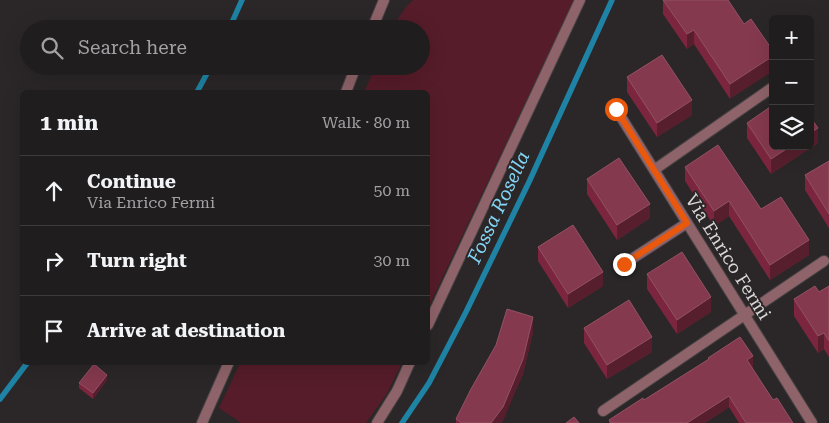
<!DOCTYPE html>
<meta charset="utf-8">
<style>
:root{--surface:#201d1e;--page:#282627;--text:#f1f3f6;--muted:#a2a2a4;--line:#3d3b3c}
body{margin:0;font-family:"Roboto Serif",serif;background:var(--page);color:var(--text)}
.controls{position:absolute;right:15px;top:15px;display:grid;overflow:hidden;border-radius:8px;box-shadow:0 5px 20px #0002}
.controls button{width:45px;height:45px;display:grid;place-items:center;padding:0;border:0;border-bottom:1px solid var(--line);background:var(--surface);color:var(--text);font:25px sans-serif}
.stop{position:absolute;width:15px;height:15px;margin:-11px;border:4px solid #ea580c;border-radius:50%;background:#fff}
.stop.end{background:#ea580c;border-color:#fff;box-shadow:0 1px 5px #0008}
.list{margin:0;padding:0;list-style:none}
h2{display:flex;justify-content:space-between;align-items:center;height:65px;margin:0;padding:0 20px;font-size:21px}
h2 small{font-size:16px;font-weight:400;color:var(--muted)}
.list li{display:grid;grid-template-columns:32px 1fr auto;gap:15px;align-items:center;box-sizing:border-box;height:70px;padding:0 20px;border-top:1px solid var(--line)}
.list b{display:block;font-size:19px;white-space:nowrap}
.list p{margin:0;font-size:16px;white-space:nowrap;color:var(--muted)}
.list em{font-size:16px;font-style:normal;color:var(--muted)}
.icon{flex:none;width:28px;height:28px;fill:none;stroke:currentColor;stroke-width:2;stroke-linecap:round;stroke-linejoin:round}
.map{position:relative;flex:none;width:829px;height:423px;overflow:hidden}
.search{position:absolute;background:var(--surface);box-shadow:0 5px 20px #0002;left:20px;top:20px;width:410px;height:55px;display:flex;align-items:center;gap:12px;box-sizing:border-box;padding:0 18px;border-radius:28px;color:var(--muted);font-size:19px}
.panel{position:absolute;background:var(--surface);box-shadow:0 5px 20px #0002;left:20px;top:90px;width:410px;height:275px;border-radius:8px}
.map>svg:first-child{display:block}
.green{fill:#561c29}
.lines{fill:none;stroke-linecap:round;stroke-linejoin:round}
.stream{stroke:#1e83a4;stroke-width:5.5}
.minor-casing{stroke:#474344;stroke-width:12}
.tertiary-casing{stroke:#474344;stroke-width:12}
.minor{stroke:#8e6369;stroke-width:10}
.tertiary{stroke:#8e6369;stroke-width:10}
.wall{fill:#7b263e}
.shaded-wall{fill:#571f2e}
.building{fill:#85394e;stroke:#925264}
.route{stroke:#ea580c;stroke-width:6}
.labels{text-anchor:middle;stroke-width:4;stroke-linejoin:round;paint-order:stroke}
.street-label{font-size:18px;fill:#d9d7d7;stroke:#2b2728}
.water-label{font-size:19px;font-style:italic;fill:#83d6f6;stroke:#2b2728}
</style>
<div class="map">
<svg width="829" height="423" viewBox="0 0 829 423">
<rect width="100%" height="100%" fill="#2b2728"/>
<path class="green" d="M 413,0 L 574,0 L 428,308 L 428,92 L 364,92 L 376,66 L 421,66 L 421,29 L 393,29 C 398,18 404,8 413,0 Z
M 240,363 L 240,362 L 402,363 L 386,395 L 366,423 L 241,423 L 219,408 Z"/>
<g class="lines">
<path class="stream" d="M 229,29 L 242,0
M 197,92 L 211,66
M 0,399 L 28,362
M 402,423 L 429,383 L 466,312 L 529,182 L 612,0"/>
<defs>
<path id="minor" d="M 616,109 L 812,423
M 654,170 L 773,87
M 624,264 L 687,223
M 428,325 L 580,0
M 603,411 L 824,261
M 377,423 L 397,391 L 410,362"/>
<path id="tertiary" d="M 372,29 L 384,0
M 346,92 L 356,66
M 202,423 L 229,362"/>
</defs>
<use href="#minor" class="minor-casing"/>
<use href="#tertiary" class="tertiary-casing"/>
<use href="#minor" class="minor"/>
<use href="#tertiary" class="tertiary"/>
</g>
<path class="wall" d="M 663,0 L 728,0 L 744,24 L 730,99 L 694,44 L 687,49 L 663,14 Z
M 627,77 L 692,115 L 657,137 L 627,92 Z
M 747,123 L 818,143 L 771,174 L 747,138 Z
M 829,161 L 829,228 L 805,190 L 805,175 Z
M 685,167 L 761,209 L 809,255 L 770,280 L 729,216 L 714,226 L 685,181 Z
M 587,179 L 650,218 L 617,240 L 587,194 Z
M 538,247 L 603,286 L 568,308 L 538,261 Z
M 647,274 L 711,312 L 677,334 L 647,289 Z
M 829,286 L 829,357 L 824,349 L 818,353 L 794,316 L 794,299 L 819,292 Z
M 584,328 L 652,352 L 607,379 L 584,343 Z
M 533,332 L 523,374 L 501,423 L 456,423 L 456,419 Z
M 708,358 L 753,367 L 752,368 L 773,400 L 793,423 L 739,423 L 729,407 L 705,423 L 609,423 L 609,420 L 644,400 L 708,360 Z
M 107,380 L 93,399 L 79,388 L 79,383 Z"/>
<path class="shaded-wall" d="M 694,30 L 694,44 L 687,49 L 687,34 Z
M 773,56 L 773,71 L 730,99 L 730,84 Z
M 692,100 L 692,115 L 657,137 L 657,123 Z
M 818,128 L 818,143 L 771,174 L 771,159 L 791,146 L 810,146 L 810,133 Z
M 729,201 L 729,216 L 714,226 L 714,211 Z
M 650,204 L 650,218 L 617,240 L 617,225 Z
M 809,240 L 809,255 L 770,280 L 770,265 Z
M 603,272 L 603,286 L 568,308 L 568,294 Z
M 711,297 L 711,312 L 677,334 L 677,320 Z
M 533,317 L 533,332 L 523,374 L 503,421 L 501,423 L 491,423 Z
M 824,333 L 824,349 L 818,353 L 818,336 Z
M 652,337 L 652,352 L 607,379 L 607,365 Z
M 753,356 L 753,367 L 747,371 L 747,360 Z
M 107,375 L 107,380 L 93,399 L 93,393 Z
M 729,396 L 729,407 L 705,423 L 687,423 Z"/>
<path class="building" d="M 663,0 L 728,0 L 744,24 L 751,19 L 773,51 L 773,56 L 730,84 L 694,30 L 687,34 Z
M 662,55 L 692,100 L 657,123 L 627,77 Z
M 773,105 L 773,146 L 791,146 L 771,159 L 747,123 Z
M 810,117 L 818,128 L 810,133 Z
M 718,145 L 761,209 L 781,197 L 809,240 L 770,265 L 729,201 L 714,211 L 685,167 Z
M 619,158 L 650,204 L 617,225 L 587,179 Z
M 829,161 L 829,214 L 805,175 Z
M 573,225 L 603,272 L 568,294 L 538,247 Z
M 682,252 L 711,297 L 677,320 L 647,274 Z
M 815,286 L 819,292 L 829,286 L 829,341 L 824,333 L 818,336 L 794,299 Z
M 629,300 L 652,337 L 607,365 L 584,328 Z
M 507,309 L 533,317 L 523,359 L 503,407 L 491,423 L 462,423 L 456,419 L 471,389 L 496,345 Z
M 740,337 L 753,356 L 747,360 L 773,400 L 777,398 L 793,423 L 746,423 L 729,396 L 687,423 L 682,423 L 681,422 L 679,423 L 611,423 L 609,420 L 643,398 L 644,400 L 709,359 L 708,358 Z
M 94,364 L 107,375 L 93,393 L 79,383 Z
M 574,417 L 579,423 L 566,423 Z"/>
<g class="lines">
<path class="route" d="M 616,109 L 687,223 L 624,264"/>
</g>
<g class="labels">
<g class="street-label">
<text transform="translate(728 257) rotate(58)" y="6">Via Enrico Fermi</text>
</g>
<g class="water-label">
<text transform="translate(498 207) rotate(-65)" y="7">Fossa Rosella</text>
</g>
</g>
</svg>
<div class="controls">
<button>+</button>
<button>−</button>
<button><svg class="icon" aria-label="layers" viewBox="0 0 24 24"><path d="M12 4l9 5-9 5-9-5zM3 14l9 5 9-5"/></svg></button>
</div>
<div class="stop" style="left:616px;top:109px"></div>
<div class="stop end" style="left:624px;top:264px"></div>
<div class="search"><svg class="icon" aria-label="search" viewBox="0 0 24 24"><circle cx="10" cy="10" r="6"/><path d="M15 15l6 6"/></svg>Search here</div>
<section class="panel">
<h2>1 min<small>Walk · 80 m</small></h2>
<ul class="list">
<li><svg class="icon" aria-label="ahead" viewBox="0 0 24 24"><path d="M12 20V5M6 11l6-6 6 6"/></svg><div><b>Continue</b><p>Via Enrico Fermi</p></div><em>50 m</em></li>
<li><svg class="icon" aria-label="right" viewBox="0 0 24 24"><path d="M7 20v-9h11M14 6l5 5-5 5"/></svg><div><b>Turn right</b></div><em>30 m</em></li>
<li><svg class="icon" aria-label="arrive" viewBox="0 0 24 24"><path d="M6 21V4h12l-3 4 3 4H6"/></svg><div><b>Arrive at destination</b></div></li>
</ul>
</section>
</div>
